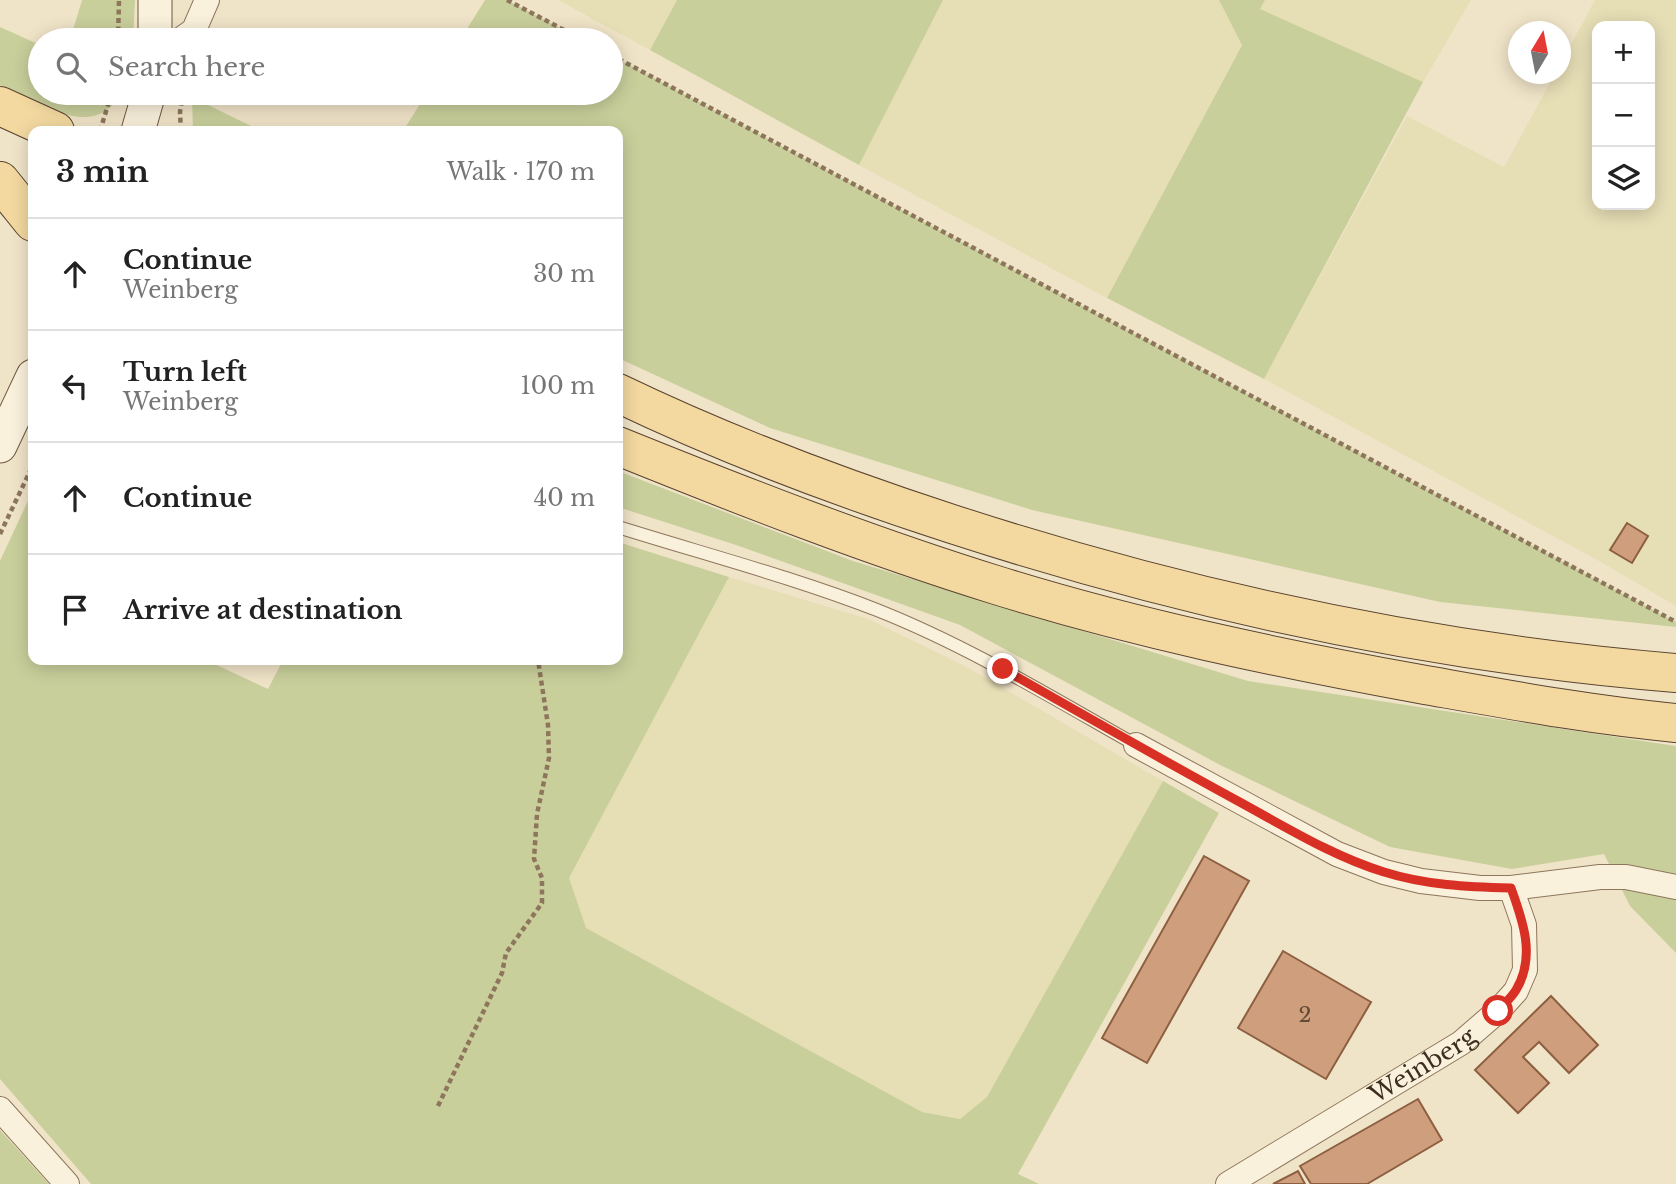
<!DOCTYPE html>
<meta charset="utf-8">
<style>
:root{--surface:#fff;--page:#f6f6f6;--text:#222;--muted:#767676;--line:#e0e0e0}
body{margin:0;font-family:"Libre Baskerville",serif;background:var(--page);color:var(--text)}
.controls{position:absolute;right:21px;top:21px;display:grid;overflow:hidden;border-radius:14px;box-shadow:0 4px 18px #0003}
.controls button{width:63px;height:63px;display:grid;place-items:center;padding:0;border:0;border-bottom:2px solid var(--line);background:var(--surface);color:var(--text);font:35px sans-serif}
.compass{position:absolute;left:1508px;top:21px;width:63px;height:63px;border-radius:50%;background:var(--surface);box-shadow:0 4px 18px #0003;rotate:10deg}
.stop{position:absolute;width:21px;height:21px;margin:-16px;border:5px solid #d93025;border-radius:50%;background:#fff}
.stop.end{background:#d93025;border-color:#fff;box-shadow:0 2px 7px #0008}
.list{margin:0;padding:0;list-style:none}
h2{display:flex;justify-content:space-between;align-items:center;height:91px;margin:0;padding:0 28px;font-size:30px}
h2 small{font-size:23px;font-weight:400;color:var(--muted)}
.list li{display:grid;grid-template-columns:46px 1fr auto;gap:21px;align-items:center;box-sizing:border-box;height:112px;padding:0 28px;border-top:2px solid var(--line)}
.list b{display:block;font-size:26px;white-space:nowrap}
.list p{margin:0;font-size:23px;white-space:nowrap;color:var(--muted)}
.list em{font-size:23px;font-style:normal;color:var(--muted)}
.icon{flex:none;width:38px;height:38px;fill:none;stroke:currentColor;stroke-width:2;stroke-linecap:round;stroke-linejoin:round}
.map{position:relative;flex:none;width:1676px;height:1184px;overflow:hidden}
.search{position:absolute;background:var(--surface);box-shadow:0 4px 18px #0003;left:28px;top:28px;width:595px;height:77px;display:flex;align-items:center;gap:18px;box-sizing:border-box;padding:0 24px;border-radius:38px;color:var(--muted);font-size:26px}
.panel{position:absolute;background:var(--surface);box-shadow:0 4px 18px #0003;left:28px;top:126px;width:595px;height:539px;border-radius:14px}
.map>svg:first-child{display:block}
.farmland{fill:#e6deb5;fill-rule:evenodd}
.green{fill:#c9cf9b}
.building{fill:#cf9f7d;stroke:#8d5f41;stroke-width:2}
.lines{fill:none;stroke-linecap:round;stroke-linejoin:round}
.service-casing{stroke:#8d765c;stroke-width:14}
.minor-casing{stroke:#8d765c;stroke-width:26}
.secondary-casing{stroke:#6f573f;stroke-width:35}
.primary-casing{stroke:#5b4430;stroke-width:40}
.path{stroke:#8d765c;stroke-width:4.5;stroke-dasharray:5 3.5;stroke-linecap:butt}
.service{stroke:#faf1dc;stroke-width:12}
.minor{stroke:#faf1dc;stroke-width:24}
.secondary{stroke:#faf1dc;stroke-width:33}
.primary{stroke:#f3d9a0;stroke-width:38}
.route{stroke:#d93025;stroke-width:9}
.labels{text-anchor:middle;stroke-width:7;stroke-linejoin:round;paint-order:stroke}
.number-label{font-size:21px;fill:#624a37}
.street-label{font-size:24px;fill:#3d2e20;stroke:#f7eed8}
</style>
<div class="map">
<svg width="1676" height="1184" viewBox="0 0 1676 1184">
<rect width="100%" height="100%" fill="#f0e4c8"/>
<path class="farmland" d="M 558,0 L 677,0 L 650,50 Z
M 943,0 L 1219,0 L 1242,44 L 1107,298 L 859,165 Z
M 1265,0 L 1471,0 L 1423,82 L 1260,9 Z
M 1595,0 L 1676,0 L 1676,606 L 1601,562 L 1264,379 L 1407,116 L 1504,167 L 1555,74 L 1560,74 L 1561,63 ZM 1597,26 L 1650,26 L 1650,205 L 1597,205 Z
M 729,577 L 868,619 L 965,666 L 1163,781 L 987,1097 L 960,1119 L 922,1112 L 586,929 L 568,878 Z"/>
<path class="green" d="M 82,0 L 135,0 L 133,40 L 70,40 Z
M 485,0 L 507,0 L 583,40 L 460,40 Z
M 677,0 L 943,0 L 859,165 L 650,50 Z
M 1219,0 L 1265,0 L 1260,9 L 1423,82 L 1264,379 L 1107,298 L 1242,45 Z
M 0,27 L 40,45 L 40,93 L 121,93 C 95,143 36,102 0,85 Z
M 611,55 L 1676,622 L 1676,627 L 1440,602 L 1032,510 L 770,428 L 618,358 L 618,131 L 403,131 L 427,93 L 611,93 Z
M 192,97 L 261,131 L 193,131 Z
M 618,471 L 853,561 L 1248,681 L 1676,746 L 1676,953 L 1630,906 L 1604,854 L 1512,869 L 1390,847 L 1222,766 L 960,625 L 739,546 L 618,507 Z
M 33,490 L 33,660 L 206,660 L 268,689 L 283,660 L 618,660 L 618,542 L 729,577 L 569,878 L 586,928 L 922,1112 L 960,1119 L 987,1097 L 1163,781 L 1219,813 L 1018,1174 L 1039,1184 L 91,1184 L 0,1079 L 0,561 Z
M 0,1130 L 49,1184 L 0,1184 Z"/>
<path class="building" d="M 1627,523 L 1648,536 L 1632,563 L 1610,550 Z
M 1204,856 L 1249,881 L 1147,1063 L 1102,1038 Z
M 1283,951 L 1371,1002 L 1326,1079 L 1238,1028 Z
M 1551,996 L 1598,1045 L 1569,1073 L 1539,1042 L 1523,1057 L 1549,1083 L 1518,1113 L 1475,1070 Z
M 1418,1099 L 1442,1140 L 1367,1184 L 1311,1184 L 1300,1166 Z
M 1298,1171 L 1305,1184 L 1273,1184 Z"/>
<g class="lines">
<defs>
<path id="service" d="M 618,527 C 704,554 792,577 877,610 C 968,646 1051,697 1136,745"/>
<g id="minor">
<path d="M 180,40 L 194,30 L 207,0"/>
<path d="M 1136,745 L 1337,854 L 1384,872 L 1421,881 L 1480,888 L 1511,888 L 1600,877 L 1626,877 L 1676,887"/>
<path d="M 0,1109 L 67,1184"/>
<path id="s1" d="M 1228,1184 L 1461,1043 L 1498,1011 L 1516,991 L 1525,970 L 1524,925 L 1511,888"/>
</g>
<path id="secondary" d="M 155,0 L 155,40
M 138,131 L 149,93
M 0,446 L 33,376"/>
<path id="primary" d="M 0,106 L 55,131
M 0,181 L 33,222
M 618,393 C 726,445 838,487 952,524 C 1186,600 1431,653 1676,673
M 618,446 C 742,496 867,545 996,585 C 1134,628 1277,658 1420,684 C 1505,699 1590,715 1676,723"/>
</defs>
<use href="#service" class="service-casing"/>
<use href="#minor" class="minor-casing"/>
<use href="#secondary" class="secondary-casing"/>
<use href="#primary" class="primary-casing"/>
<path class="path" d="M 507,0 L 583,40
M 118,40 L 119,0
M 611,55 L 1676,622
M 100,131 L 111,95
M 181,131 L 180,112 L 183,93
M 0,534 L 33,465
M 438,1106 L 502,973 L 506,953 L 542,903 L 542,878 L 534,859 L 537,814 L 549,758 L 548,725 L 538,660"/>
<use href="#service" class="service"/>
<use href="#minor" class="minor"/>
<use href="#secondary" class="secondary"/>
<use href="#primary" class="primary"/>
</g>
<g class="lines">
<path class="route" d="M 1003,669 C 1080,713 1157,757 1236,800 C 1284,826 1332,856 1384,872 C 1425,885 1468,887 1511,888 C 1523,921 1536,957 1516,990 C 1512,997 1504,1004 1498,1011"/>
</g>
<g class="labels">
<g class="number-label">
<text x="1305" y="1022">2</text>
</g>
<g class="street-label">
<text dy="8" stroke="none"><textPath href="#s1" startOffset="228">Weinberg</textPath></text>
</g>
</g>
</svg>
<div class="controls">
<button>+</button>
<button>−</button>
<button><svg class="icon" aria-label="layers" viewBox="0 0 24 24"><path d="M12 4l9 5-9 5-9-5zM3 14l9 5 9-5"/></svg></button>
</div>
<svg class="compass" viewBox="-18 -18 36 36"><path d="M0-13l5 13h-10z" fill="#e53935"/><path d="M0 13l5-13h-10z" fill="#767676"/></svg>
<div class="stop" style="left:1498px;top:1011px"></div>
<div class="stop end" style="left:1003px;top:669px"></div>
<div class="search"><svg class="icon" aria-label="search" viewBox="0 0 24 24"><circle cx="10" cy="10" r="6"/><path d="M15 15l6 6"/></svg>Search here</div>
<section class="panel">
<h2>3 min<small>Walk · 170 m</small></h2>
<ul class="list">
<li><svg class="icon" aria-label="ahead" viewBox="0 0 24 24"><path d="M12 20V5M6 11l6-6 6 6"/></svg><div><b>Continue</b><p>Weinberg</p></div><em>30 m</em></li>
<li><svg class="icon" aria-label="left" viewBox="0 0 24 24"><path d="M17 20v-9H6M10 6l-5 5 5 5"/></svg><div><b>Turn left</b><p>Weinberg</p></div><em>100 m</em></li>
<li><svg class="icon" aria-label="ahead" viewBox="0 0 24 24"><path d="M12 20V5M6 11l6-6 6 6"/></svg><div><b>Continue</b></div><em>40 m</em></li>
<li><svg class="icon" aria-label="arrive" viewBox="0 0 24 24"><path d="M6 21V4h12l-3 4 3 4H6"/></svg><div><b>Arrive at destination</b></div></li>
</ul>
</section>
</div>
